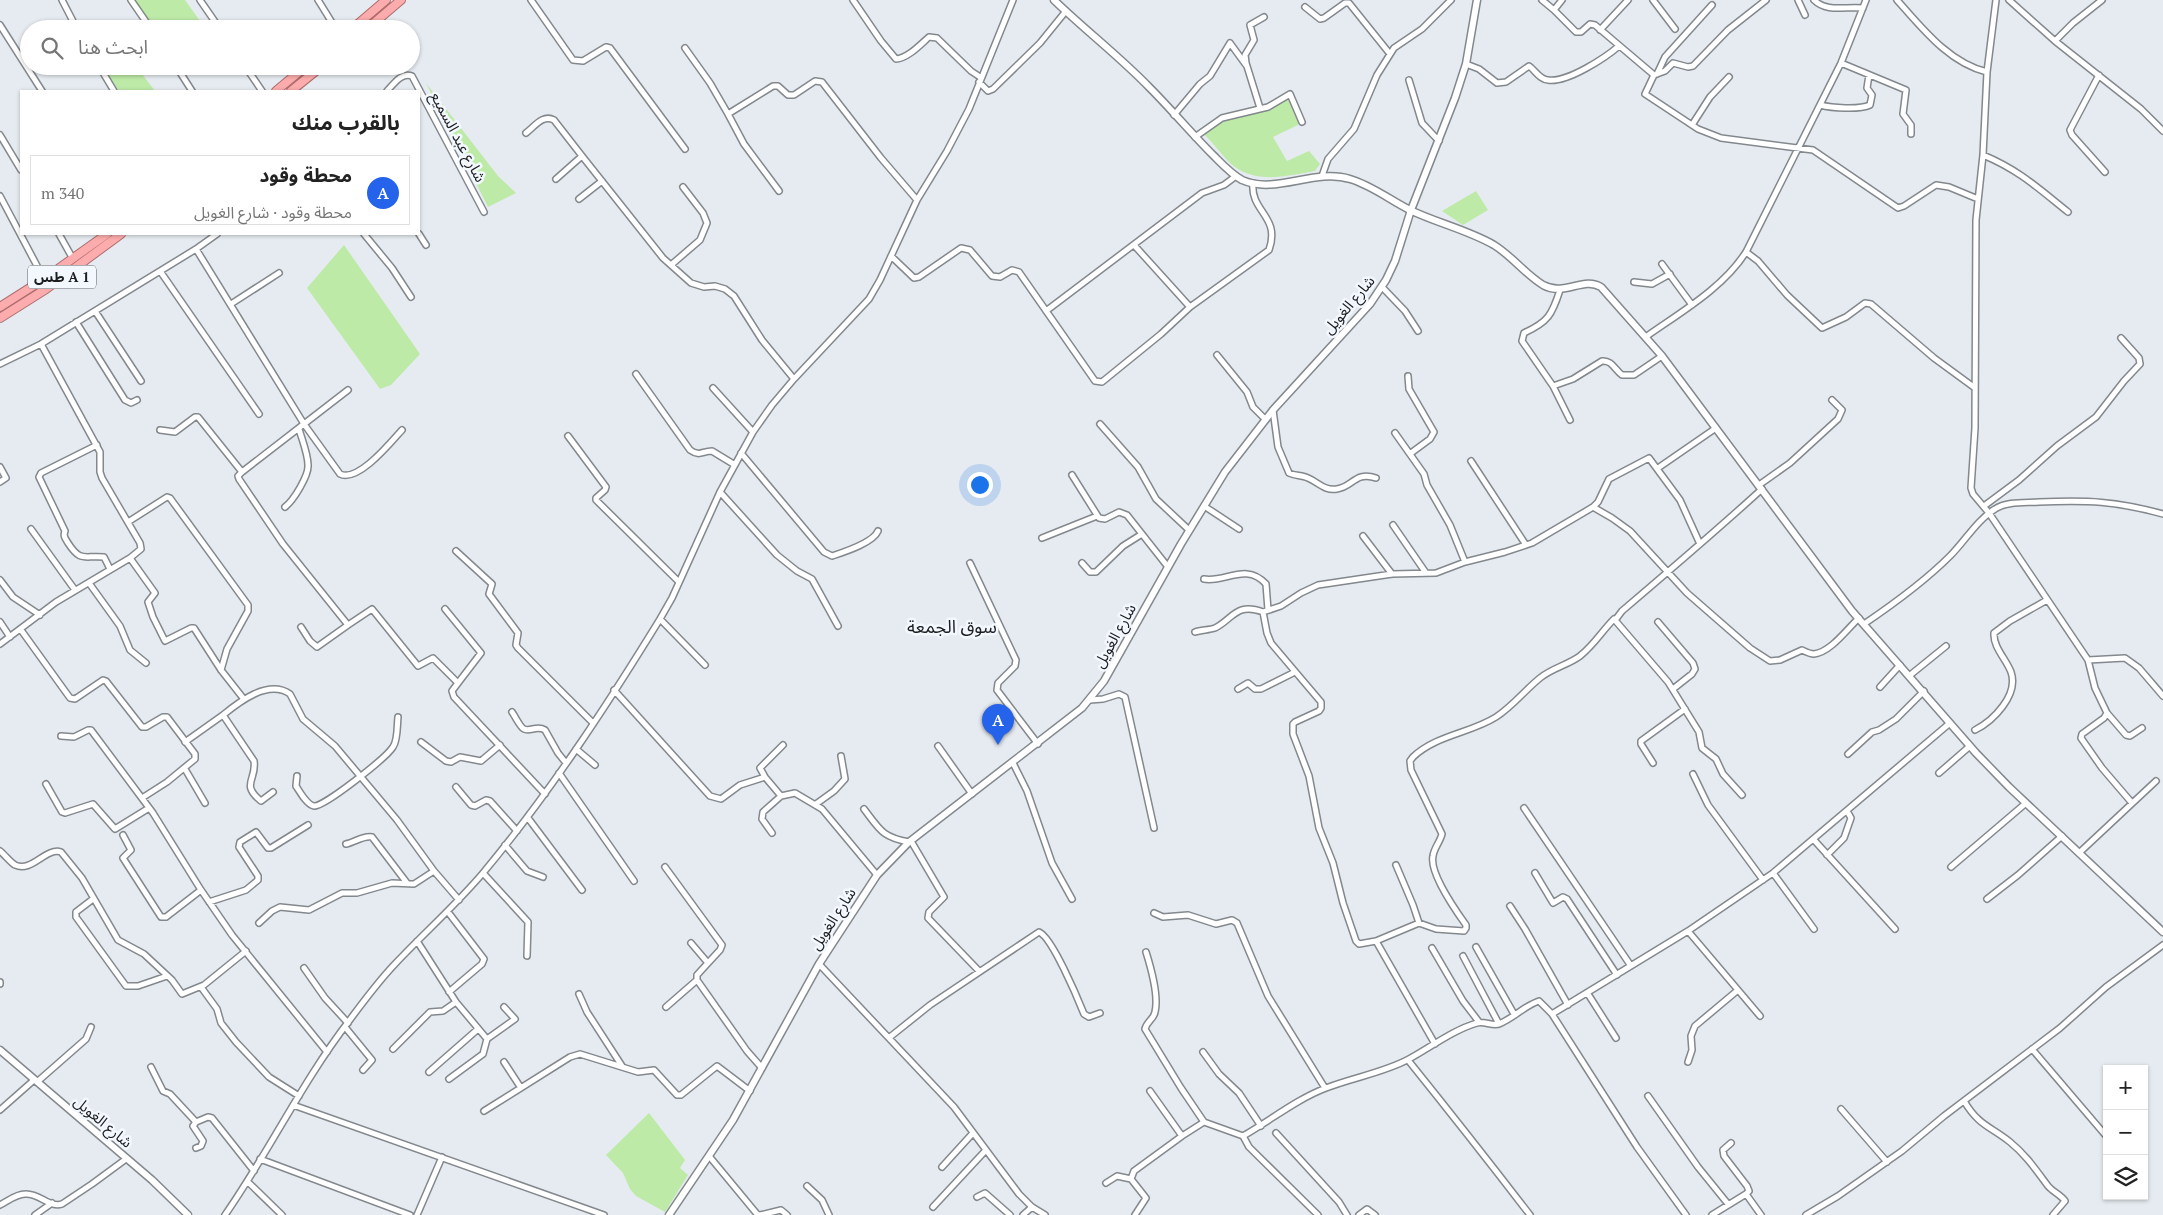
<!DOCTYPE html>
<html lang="ar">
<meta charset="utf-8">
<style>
:root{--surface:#fff;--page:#f2f2f2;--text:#222;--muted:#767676;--line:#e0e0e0;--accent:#2563eb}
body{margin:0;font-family:"PT Serif","Noto Sans Arabic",serif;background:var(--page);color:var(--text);direction:rtl}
.controls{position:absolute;right:15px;bottom:15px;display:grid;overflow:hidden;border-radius:0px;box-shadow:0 1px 4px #0004}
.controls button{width:45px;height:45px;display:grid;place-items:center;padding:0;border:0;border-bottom:1px solid var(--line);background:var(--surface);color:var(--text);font:25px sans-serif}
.you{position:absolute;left:979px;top:484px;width:18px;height:18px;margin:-12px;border:4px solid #fff;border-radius:50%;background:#1a73e8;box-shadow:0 0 0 8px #1a73e833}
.badge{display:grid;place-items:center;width:32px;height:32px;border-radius:50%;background:var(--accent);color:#fff;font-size:16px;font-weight:700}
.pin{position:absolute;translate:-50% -41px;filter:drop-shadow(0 1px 2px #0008)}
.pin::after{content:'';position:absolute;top:26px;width:18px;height:15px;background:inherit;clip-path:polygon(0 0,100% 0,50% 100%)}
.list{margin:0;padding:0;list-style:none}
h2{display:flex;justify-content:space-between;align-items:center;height:65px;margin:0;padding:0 20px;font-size:21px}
h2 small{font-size:16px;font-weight:400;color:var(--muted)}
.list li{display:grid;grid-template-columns:32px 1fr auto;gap:15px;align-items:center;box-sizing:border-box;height:70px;margin:0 10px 10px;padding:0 10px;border:1px solid var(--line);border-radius:0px}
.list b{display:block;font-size:19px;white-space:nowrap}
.list p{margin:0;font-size:16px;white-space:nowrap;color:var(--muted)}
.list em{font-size:16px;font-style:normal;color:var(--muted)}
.icon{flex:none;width:28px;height:28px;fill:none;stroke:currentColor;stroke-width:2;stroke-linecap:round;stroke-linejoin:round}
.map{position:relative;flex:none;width:2163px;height:1215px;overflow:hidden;direction:ltr}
.search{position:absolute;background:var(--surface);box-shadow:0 1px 4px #0004;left:20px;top:20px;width:400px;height:55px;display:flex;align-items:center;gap:12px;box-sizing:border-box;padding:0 18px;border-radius:28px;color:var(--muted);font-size:19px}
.panel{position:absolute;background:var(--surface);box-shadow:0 1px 4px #0004;left:20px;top:90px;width:400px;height:145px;border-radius:0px;direction:rtl}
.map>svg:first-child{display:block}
.green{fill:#bdeaa7}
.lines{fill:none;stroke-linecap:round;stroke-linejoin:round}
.minor-casing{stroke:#83888d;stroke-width:8}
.tertiary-casing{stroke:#83888d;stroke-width:9}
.trunk-casing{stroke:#ad6d6e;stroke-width:10}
.minor{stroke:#fff;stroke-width:5}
.tertiary{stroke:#fff;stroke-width:6}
.trunk{stroke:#fcacac;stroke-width:8}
.labels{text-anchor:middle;stroke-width:5;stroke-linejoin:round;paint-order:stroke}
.shield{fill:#f3f8fe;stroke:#5c5f63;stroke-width:1}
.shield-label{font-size:14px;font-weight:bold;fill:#1c1e20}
.street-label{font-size:15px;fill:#1c1e20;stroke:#f3f8fe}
.quarter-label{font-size:18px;fill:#1c1e20;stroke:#f3f8fe}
</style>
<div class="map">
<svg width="2163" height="1215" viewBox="0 0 2163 1215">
<rect width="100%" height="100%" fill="#e6ebf1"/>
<path class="green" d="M 134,0 L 185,0 L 203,25 L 197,29 L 154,29 Z
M 111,66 L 136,66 L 155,91 L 119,91 L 105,69 Z
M 426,83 L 498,176 L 516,193 L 488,207 Z
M 1285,98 L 1289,99 L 1300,124 L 1273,137 L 1287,161 L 1309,151 L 1320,164 L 1315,171 C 1287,176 1254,185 1230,163 C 1221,154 1213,143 1204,134 L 1220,122 L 1261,112 Z
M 1476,191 L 1488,210 L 1463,225 L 1442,211 Z
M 344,245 L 420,354 L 391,385 L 380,389 L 307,288 Z
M 649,1113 L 685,1160 L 680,1168 L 688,1175 L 665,1212 L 636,1196 L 630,1189 L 623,1173 L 606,1155 Z"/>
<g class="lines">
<defs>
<path id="minor" d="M 62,0 L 77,29
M 131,0 L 151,29
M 200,0 L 220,29
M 318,0 L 336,29
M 531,0 L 573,60 L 583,61 L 606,47 L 610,48 L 685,149
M 853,0 L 881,41 L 896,59 C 908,58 920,45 929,37 L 937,38 L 971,71 L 980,77
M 1542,0 L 1554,10 L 1562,0
M 1653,0 L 1675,29
M 1798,0 L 1805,15
M 1814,0 C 1827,13 1846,6 1863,8
M 1897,0 C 1922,28 1949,63 1987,72
M 1996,0 L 1987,72 L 1983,155 L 1976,220 L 1975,428 L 1971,488 L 1973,494 L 1989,513 L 2088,660 L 2095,688 L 2107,713 L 2104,718 L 2082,734 L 2081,738 L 2102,768 L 2132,803
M 2009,0 L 2055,41 L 2141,109 L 2163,131
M 1305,7 L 1320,19 L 1324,18 L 1345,3 L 1349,3 L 1390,54
M 1554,10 L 1576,32 L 1581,32 L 1590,24 L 1595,25 L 1654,75 L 1645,94 L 1698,129 L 1721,138 L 1813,150 L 1898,208 L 1904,206 L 1936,185 L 1949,187 L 1978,199
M 0,25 L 42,91
M 1600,30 L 1628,0
M 2055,41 L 2073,23 L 2102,0
M 685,48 L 710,83 L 728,114 L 773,86 L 778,86 L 788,95 L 794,95 L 815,81 L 822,82 L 881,158 L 917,200
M 1841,63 L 1906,90 L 1903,114 L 1911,125 L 1911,134
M 1466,64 L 1479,69 L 1497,83 L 1506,82 L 1529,66 C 1535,70 1540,80 1548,80 C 1567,83 1605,58 1619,46
M 99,66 L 114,91
M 176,66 L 192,91
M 245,66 L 262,91
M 1657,74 L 1665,57 L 1712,5
M 1654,75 L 1665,71 L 1673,63 L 1688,67 L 1693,66 L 1728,30 L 1766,0
M 2099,75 L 2070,130 L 2072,135 L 2105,172
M 1409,80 L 1422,123 L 1439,141
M 979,82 L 988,91 L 993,89 L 1040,43 L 1066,11
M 387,91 C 394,84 401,72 412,76 L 484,212
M 1820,105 C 1832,108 1859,110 1870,105 L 1872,95 L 1867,88 L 1869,75
M 1260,108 L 1246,63 L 1245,55 L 1254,40 L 1250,25 L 1264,17
M 728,114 L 744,144 L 779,191
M 1174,115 L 1200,84 L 1210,76 L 1230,43 L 1246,65
M 1692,125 L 1710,97 L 1729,77
M 526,133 C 535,126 543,114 554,120 L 582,156
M 0,135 L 21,170
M 1195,137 L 1222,118 L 1268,107 L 1290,94 L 1302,122
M 1983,155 C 2019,170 2038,188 2068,212
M 1322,176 L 1328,159 L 1354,129 L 1377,75 L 1394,48 L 1422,29 L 1451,0
M 556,179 L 582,156 L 663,258 L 691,283 L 704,287 L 715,286 L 725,289 L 734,296 L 762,340 L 794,379
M 0,196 L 44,279
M 579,199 L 602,181
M 59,234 L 73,259
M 364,234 L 392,268 L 411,297
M 419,234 L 426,245
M 1134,245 L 1190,307
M 196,249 L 304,424 L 242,472 L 238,476 L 239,479 L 283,544 L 348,625 L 372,609 L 418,666 L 433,658 L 458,683 L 452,691 L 454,697 L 545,794
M 1746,252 L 1758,261 L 1787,295 L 1822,328 L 1846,317 L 1865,303 L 1871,304 L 1934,358 L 1975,388
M 891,256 L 914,278 L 919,277 L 961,248 L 970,250 L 992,276 L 1000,277 L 1012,270 L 1019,272 L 1095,381 L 1102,382 L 1161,334 L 1190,307 L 1269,250 C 1281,216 1250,212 1253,183
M 1662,264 L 1692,305
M 671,265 L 700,240 L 707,223 L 703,213 L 683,187
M 160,271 L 259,414
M 1634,282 L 1652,284 L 1670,274
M 1382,287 L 1405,311 L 1418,331
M 1560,290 C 1552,315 1548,322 1524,333 L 1522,341 L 1553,386 L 1570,420
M 231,304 L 279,273
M 95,311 L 141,381
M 1046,311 L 1202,193 L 1224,185 L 1236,176
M 76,322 L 125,400 L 131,403 L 137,400
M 1647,336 C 1681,312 1723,288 1746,252 L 1841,63 L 1866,0
M 1217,355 L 1247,392 L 1253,407 L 1265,419
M 0,364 L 41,344 L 196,249 L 217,234
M 636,374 L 690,450 C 700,457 702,451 712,451 L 735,465
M 1408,376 L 1409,389 L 1434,432 L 1430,439 L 1411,453
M 1553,386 L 1573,379 L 1602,361 C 1612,360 1615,370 1622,375 L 1634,375 L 1662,356
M 713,388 L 753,432
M 348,390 L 304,424 L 340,474 C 358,483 391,442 402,430
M 1273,410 L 1278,447 L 1289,473 C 1295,476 1302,475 1308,478 C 1318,482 1324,491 1337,489 C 1353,487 1355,471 1376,478
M 1100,424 L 1138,467 L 1156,499 L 1189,530
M 160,430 L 175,432 L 195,417 L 198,417 L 242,472
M 1395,433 L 1424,474 L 1427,485 L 1450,525 L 1465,562
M 568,436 L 606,487 L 605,490 L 596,498 L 596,500 L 679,582
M 97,445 L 41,473 L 39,477 L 65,531 C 63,536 65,538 68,543 C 81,563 84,555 104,557 L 110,569
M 741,453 L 824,552 L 832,556 C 844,552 873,543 878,531
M 1471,461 L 1526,545
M 0,467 L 6,478 L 0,482
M 1658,468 L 1716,428
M 1072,475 L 1099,518 L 1105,519 L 1119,512 L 1127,515 L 1168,567
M 1759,485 L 1790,463 L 1838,419 L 1842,410 L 1832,400
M 720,492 L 777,555 L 797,571 L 812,579 L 838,626
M 1204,506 L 1239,529
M 1984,506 L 2019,480 L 2057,446 L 2096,417 L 2124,381 L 2140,364 L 2139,358 L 2121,338
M 285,507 C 294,500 309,475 308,465 C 308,454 302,440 299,429
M 1593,507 L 1612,518 L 1630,531 L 1687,593 L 1750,648 L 1770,661 L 1780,660 L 1802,650 C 1806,652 1810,654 1814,654 C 1831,652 1847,629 1859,618
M 128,522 L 167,497 L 170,498 L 248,605 L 248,611 L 227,649 L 221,670
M 1393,525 L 1426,573
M 31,529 L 75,590
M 1363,536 L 1392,574
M 1042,538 L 1097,516
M 1700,544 L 1680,500 L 1649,458 L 1609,479 L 1598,502 L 1593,507 L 1532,543 L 1505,552 L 1465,562 L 1436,573 L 1392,574 L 1318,585 L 1301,593 L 1281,606 L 1263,612 L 1267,633 L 1271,643 L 1321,702 L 1321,708 L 1319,711 L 1295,722 L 1293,724 L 1293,734 L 1309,776 L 1319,828 L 1333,863 L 1343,903 L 1356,941 L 1359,944 L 1376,941 L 1419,923 L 1436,929 L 1464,931 L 1466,928 L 1466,925 C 1456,911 1429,873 1433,856 C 1434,848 1440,842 1442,834 L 1411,770 L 1410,761 L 1413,757 C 1436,735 1471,733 1496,717 C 1512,707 1525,690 1540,678 C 1552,668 1568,665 1580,656 C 1594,645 1602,631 1614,619 L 1616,619 L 1622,611 C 1669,571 1716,531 1762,489
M 456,551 L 492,584 L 489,594 L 518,633 L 516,645 L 518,648 L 593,723
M 130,558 L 155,593 L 148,602 L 153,617 L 165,641 L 191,628 L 194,628 L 221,670 L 243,698
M 970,563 L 1016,660 L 1015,666 L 998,683 L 997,690 L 1038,744
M 1082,563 L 1090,572 L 1096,572 L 1123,546 L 1142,534
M 1204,579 C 1225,583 1246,562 1266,584 L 1268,610
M 0,580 L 13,597 L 40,615
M 89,583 L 120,626 L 130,650 L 146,663
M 445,609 L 481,653 L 458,683
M 660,619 L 705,665
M 1614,619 L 1668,682 L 1699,732 L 1702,748 L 1716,759 L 1723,774 L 1742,795
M 0,622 L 10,637
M 1658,622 L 1693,663 L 1695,669 L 1692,674 L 1673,689
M 1864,624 C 1895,603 1924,582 1950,556 C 1965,541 1977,520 1995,509 C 2007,501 2025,503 2039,502 C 2087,500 2116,501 2163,514
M 301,627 L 310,641 L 317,647 L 348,625
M 21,630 L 70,698 L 75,699 L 103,680 L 106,681 L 142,727 L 146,727 L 163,717 L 167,717 L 195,754 L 195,759 L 167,782 L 142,798
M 1195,632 C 1201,630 1209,630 1215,628 C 1233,619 1236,602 1263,612
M 0,644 L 56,602 L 130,558 L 141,549 L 140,543 L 102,478 L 100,472 L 100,452 L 41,344
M 2088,660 L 2125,658 L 2139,668 L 2163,696
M 1909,676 L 1946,646
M 1880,687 L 1900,665
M 1238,689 L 1248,683 L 1255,689 L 1261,689 L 1295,672
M 614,690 L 710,796 L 721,799 L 740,785 L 765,777
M 1090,700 L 1103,699 L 1119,694 L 1125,697 L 1154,828
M 512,712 C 515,716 520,727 524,729 C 530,732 537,725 545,730 L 558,753 L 566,763
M 2107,713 L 2126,735 L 2130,736 L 2142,728
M 223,715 C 239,702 268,679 290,694 L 303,719 L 335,746 L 397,820 L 434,871
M 1975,730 C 1993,721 2019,695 2011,672 C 2006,659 1993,647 1994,633 L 2010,621 L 2047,600
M 61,736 L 74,737 L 88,730 L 91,730 L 153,813 L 201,890 L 232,935 L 327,1052
M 185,742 L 223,715 L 254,761 C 257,780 240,784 261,801 L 273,792
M 421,742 L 446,761 L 451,762 L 460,757 L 481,761 L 500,745
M 938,746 L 972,794
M 576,749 L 595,765
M 1848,754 L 1872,732 L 1879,730 L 1896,719 L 1924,691
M 1013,763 L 1027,791 L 1052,863 L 1072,899
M 1653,763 L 1641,744 L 1641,741 L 1685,709
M 185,769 L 205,803
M 559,773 L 634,881
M 1939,773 L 1970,746
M 1693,774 L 1708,805 L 1763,880
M 297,776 L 296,786 C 300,792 307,805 314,806 C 324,807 386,758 393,747 C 398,740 397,725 398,717
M 46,784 L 62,812 L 65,813 L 93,804 L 115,829 L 149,808
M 456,787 L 471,805 L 475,806 L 486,800 L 490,801 L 517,831
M 781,796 L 765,777 L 760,768 L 783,745
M 816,804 L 834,791 L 845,779 L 841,756
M 1524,808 L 1631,966
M 864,809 C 880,830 882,837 909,842
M 528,818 L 582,890
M 772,833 L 762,819 L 763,812 L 781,796 L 795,793 L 822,809 L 877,875
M 123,835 L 131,850 L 123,858 L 161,917 L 166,917 L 201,890
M 1814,840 L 1895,929
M 911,841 L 944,897 L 929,912 L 928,918 L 979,971
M 346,844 C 355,842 364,835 372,837 L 407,883
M 505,845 L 527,871 L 543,877
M 0,851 C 5,855 10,862 15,865 C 32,873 46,847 61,852 L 82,878 L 118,940 L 144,954 L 172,980 L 182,994 L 204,985 L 246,951
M 2079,853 L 2156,781
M 1827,855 L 1844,838 L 1851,818 L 1847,811
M 1396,865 L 1413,905 L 1419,923
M 665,867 L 722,945 L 720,950 L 708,963
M 1951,867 L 2026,803
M 483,873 L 528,922 L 527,956
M 1535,873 L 1553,903 L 1563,897 L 1567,899 L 1617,975
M 1773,873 L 1814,929
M 93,899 L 76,912 L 76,917 L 126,986 L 138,986 L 167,976
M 1987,899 L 2018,875 L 2062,836
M 209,902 L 246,890 L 258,880 L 258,876 L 239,847 L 240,842 L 256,832 L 268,848 L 271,848 L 308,825
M 1510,906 L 1525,929 L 1568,1005
M 448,912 L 484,959 L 482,964 L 449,992
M 1154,913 L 1163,917 L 1188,915 L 1216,924 L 1232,920 L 1237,923 L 1268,996 L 1325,1088
M 259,923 L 272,911 L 280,907 L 309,910 L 342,893 L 357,893 L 392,883 L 414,884 L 434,871 L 459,900
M 1688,931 L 1738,990 L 1695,1026 L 1691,1036 L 1692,1050 L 1688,1062
M 417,941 L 456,1002 L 487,1039 L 515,1019 L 504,1007
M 1376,941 L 1435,1044
M 691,943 L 708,963 L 697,975 L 697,980 L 747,1051 L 762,1068
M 1476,947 L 1514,1014
M 1432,948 L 1463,1001 L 1479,1022
M 1146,952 C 1151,968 1159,996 1155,1012 C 1154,1019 1147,1021 1145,1029 L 1181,1088 L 1204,1122
M 1463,956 L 1499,1024
M 819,964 L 954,1107 L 1019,1194 L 1032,1207 L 1045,1215
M 304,968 L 325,998 L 348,1023
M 0,982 L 0,984
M 201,987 L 217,1009 L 221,1023 L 236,1042 L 269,1077 L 299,1096
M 1738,990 L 1760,1016
M 579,994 L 587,1012 L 622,1066
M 1588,994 L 1616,1038
M 666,1007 L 697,980
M 1552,1014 L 1688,931 L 1773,873 L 1950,723
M 345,1027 L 372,1060 L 363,1070
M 890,1037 L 930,1005 L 1039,932 C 1052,937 1078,999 1084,1014 L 1089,1017 L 1100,1013
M 393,1049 L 430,1012 L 443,1011 L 456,1002
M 2032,1049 L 2107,1137
M 1203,1052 L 1219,1074 L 1239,1093 L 1261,1126
M 1408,1060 C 1449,1111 1490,1163 1530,1215
M 504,1062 L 521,1088
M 151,1067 L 163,1091 L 170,1094 L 196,1122
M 429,1072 L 478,1029
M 449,1079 L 483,1054 L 487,1039
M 37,1082 L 86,1039 L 91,1027
M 1150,1091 L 1182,1136
M 1648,1096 L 1698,1167 L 1728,1204
M 1964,1101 C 1979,1126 1990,1126 2010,1142 C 2026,1155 2036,1170 2048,1186 C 2053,1192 2061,1195 2065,1201 L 2053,1215
M 293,1105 L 604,1215
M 1841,1109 L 1887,1162
M 0,1110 L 34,1080
M 484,1111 L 570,1057 L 580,1054 L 638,1072 L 654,1070 L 677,1095 L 681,1095 L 717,1066 L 750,1091
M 196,1122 L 208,1117 L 212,1118 L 254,1171
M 196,1122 L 193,1126 L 203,1141 L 201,1146 L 196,1148
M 1276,1133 L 1339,1202 L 1347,1215
M 1243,1136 C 1271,1120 1297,1099 1326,1088 C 1354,1077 1383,1073 1409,1059 C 1431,1047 1453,1030 1477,1023 C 1484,1021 1492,1026 1499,1024 C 1514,1018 1524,1006 1539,1001 L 1552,1014 L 1637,1147 L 1686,1215
M 1731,1143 L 1723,1150 L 1724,1156 L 1747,1186 L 1749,1191 L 1746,1194 L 1761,1215
M 709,1156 L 757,1214 L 760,1215 L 781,1210 L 787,1215
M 260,1159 L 410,1215
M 942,1167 L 973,1133
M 248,1182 L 282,1215
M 1106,1183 L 1117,1176 L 1131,1179
M 807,1186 L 822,1200 L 829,1215
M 977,1197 L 985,1193 L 1010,1215
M 0,1205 C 8,1201 16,1194 25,1194 C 40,1193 49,1208 62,1204 L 92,1184 L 126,1159
M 933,1207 L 986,1150
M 35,1215 L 52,1203
M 225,1215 C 269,1152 302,1082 349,1021 C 363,1002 378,982 394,965 C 423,934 455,906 483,873 C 549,794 606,707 660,619 L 672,598 L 720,492 L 753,432 L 772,405 L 794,379 L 869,299 L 880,280 L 917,200 L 947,151 L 969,109 L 1013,0
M 417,1215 L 442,1157
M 1023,1215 L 1032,1207
M 1135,1215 L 1146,1198 L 1131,1179 L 1134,1171 L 1182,1136 L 1204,1122 L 1243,1136 L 1249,1147 L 1318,1215
M 1359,1215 L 1367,1209 L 1375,1215
M 1712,1215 L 1746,1194
M 1806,1215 L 1838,1196 L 1902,1151 L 1944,1116 L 2060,1028 L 2106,987 L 2163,945"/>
<path id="tertiary" d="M 1054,0 C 1085,30 1119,56 1149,87 C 1171,109 1191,133 1213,155 C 1222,164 1231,174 1242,180 C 1276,195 1314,168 1350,179 C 1371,185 1390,200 1410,210 C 1437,223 1468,230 1494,245 C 1512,256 1525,274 1543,285 C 1565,297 1583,276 1601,287 L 1662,356 L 1852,611 L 1976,753 L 2009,787 L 2163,932
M 0,1050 L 152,1180 L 188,1215
M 669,1215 L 733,1120 L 819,964 L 877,875 L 909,842 L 1082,708 L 1104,681 L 1181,544 L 1225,472 L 1273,410 L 1370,304 L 1386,280 L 1395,261 L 1411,210 L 1455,98 L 1466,64 L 1477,0"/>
<path id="trunk" d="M 352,29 L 386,0
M 367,29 L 401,0
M 276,91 L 306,66
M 291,91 L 322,66
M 0,307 L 44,279 L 107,234
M 0,318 L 46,289 L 121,234"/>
</defs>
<use href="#minor" class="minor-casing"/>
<use href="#tertiary" class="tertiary-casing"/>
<use href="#trunk" class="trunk-casing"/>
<use href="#minor" class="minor"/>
<use href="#tertiary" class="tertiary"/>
<use href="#trunk" class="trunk"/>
</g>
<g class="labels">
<rect class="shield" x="28" y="265.5" width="68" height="23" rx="4"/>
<g class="shield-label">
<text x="62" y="282">طس A 1</text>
</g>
<g class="street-label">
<text transform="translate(458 137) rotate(62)" y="5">شارع عبد السميع</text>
<text transform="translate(1349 305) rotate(-50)" y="5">شارع الغويل</text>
<text transform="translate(1115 636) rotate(-61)" y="5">شارع الغويل</text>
<text transform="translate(833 919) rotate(-57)" y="5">شارع الغويل</text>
<text transform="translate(103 1122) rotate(40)" y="5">شارع الغويل</text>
</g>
<g class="quarter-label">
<text x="952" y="633">سوق الجمعة</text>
</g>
</g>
</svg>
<div class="controls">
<button>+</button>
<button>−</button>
<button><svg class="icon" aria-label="layers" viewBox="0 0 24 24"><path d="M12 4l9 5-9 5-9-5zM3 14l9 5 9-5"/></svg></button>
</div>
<div class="you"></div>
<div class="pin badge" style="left:998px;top:745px">A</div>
<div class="search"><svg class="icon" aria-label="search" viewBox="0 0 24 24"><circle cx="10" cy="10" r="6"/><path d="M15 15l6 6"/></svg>ابحث هنا</div>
<section class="panel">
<h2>بالقرب منك<small></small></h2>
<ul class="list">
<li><span class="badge">A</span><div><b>محطة وقود</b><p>محطة وقود · شارع الغويل</p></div><em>340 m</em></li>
</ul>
</section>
</div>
